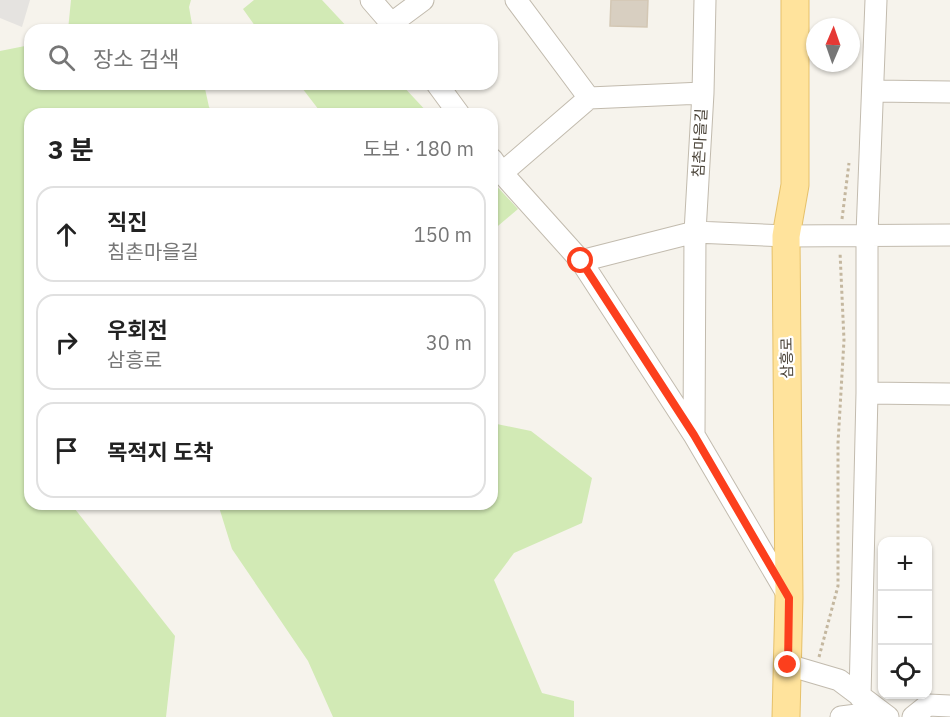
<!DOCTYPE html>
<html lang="ko">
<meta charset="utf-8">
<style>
:root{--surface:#fff;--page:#f6f6f6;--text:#222;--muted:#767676;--line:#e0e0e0}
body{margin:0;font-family:"IBM Plex Sans","Noto Sans KR",sans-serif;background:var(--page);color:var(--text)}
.controls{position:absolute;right:18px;bottom:18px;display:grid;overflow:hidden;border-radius:12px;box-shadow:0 2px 4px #0004}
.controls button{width:54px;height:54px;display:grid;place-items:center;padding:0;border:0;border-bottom:2px solid var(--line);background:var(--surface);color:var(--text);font:30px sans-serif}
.compass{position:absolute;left:806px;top:18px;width:54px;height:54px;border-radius:50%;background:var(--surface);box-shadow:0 2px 4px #0004;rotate:2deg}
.stop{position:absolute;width:18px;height:18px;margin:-14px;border:4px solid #fc3f1d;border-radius:50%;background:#fff}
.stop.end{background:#fc3f1d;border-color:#fff;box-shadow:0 2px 6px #0008}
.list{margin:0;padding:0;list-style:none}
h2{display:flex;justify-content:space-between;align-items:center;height:78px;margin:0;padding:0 24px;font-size:26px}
h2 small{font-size:20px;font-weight:400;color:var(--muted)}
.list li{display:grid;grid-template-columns:39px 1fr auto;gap:18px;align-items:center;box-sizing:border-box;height:96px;margin:0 12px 12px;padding:0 12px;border:2px solid var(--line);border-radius:18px}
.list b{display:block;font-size:22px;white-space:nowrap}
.list p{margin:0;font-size:20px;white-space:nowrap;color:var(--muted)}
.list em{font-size:20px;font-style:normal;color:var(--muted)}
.icon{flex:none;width:33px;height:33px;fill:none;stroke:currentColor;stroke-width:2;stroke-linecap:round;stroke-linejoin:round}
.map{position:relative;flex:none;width:950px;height:717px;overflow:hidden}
.search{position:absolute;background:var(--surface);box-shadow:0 2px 4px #0004;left:24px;top:24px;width:474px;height:66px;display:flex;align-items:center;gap:15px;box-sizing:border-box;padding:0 21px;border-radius:18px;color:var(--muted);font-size:22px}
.panel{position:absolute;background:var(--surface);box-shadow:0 2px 4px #0004;left:24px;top:108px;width:474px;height:402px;border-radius:18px}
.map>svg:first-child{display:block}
.green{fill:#d2eab5}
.parking{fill:#e5e3e0}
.building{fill:#d8cfc1;stroke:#d3c7b4;stroke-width:1.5}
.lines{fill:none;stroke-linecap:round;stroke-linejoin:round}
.minor-casing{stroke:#c2bbae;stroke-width:23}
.major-casing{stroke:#e6c16a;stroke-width:29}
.path{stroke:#c4b79f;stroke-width:3;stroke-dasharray:3 3;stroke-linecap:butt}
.minor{stroke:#fff;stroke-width:21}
.major{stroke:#ffe39c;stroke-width:27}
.route{stroke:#fc3f1d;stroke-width:8}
.labels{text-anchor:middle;stroke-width:4.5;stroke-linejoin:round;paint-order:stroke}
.street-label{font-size:15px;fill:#4b4439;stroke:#fff}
</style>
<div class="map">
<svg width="950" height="717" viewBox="0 0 950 717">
<rect width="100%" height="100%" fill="#f6f3ec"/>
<path class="green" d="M 71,0 L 191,0 L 189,7 L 193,30 L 68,30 Z
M 254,0 L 322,0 L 350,30 L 258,30 L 243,9 Z
M 30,45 L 30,84 L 204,84 L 209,107 L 214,114 L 30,114 L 30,504 L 71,504 L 175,636 L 166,717 L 0,717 L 0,51 Z
M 299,84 L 401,84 L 429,114 L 322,114 Z
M 492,181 L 518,209 L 492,231 Z
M 492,423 L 531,431 L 592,478 L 582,523 L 514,553 L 494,580 L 542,693 L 574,701 L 574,717 L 333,717 L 308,661 L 232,549 L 218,504 L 492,504 Z"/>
<path class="parking" d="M 0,0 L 30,0 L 22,27 L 0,18 Z"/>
<path class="building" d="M 611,0 L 648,0 L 647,27 L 610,26 Z"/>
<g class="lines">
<defs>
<path id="minor" d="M 371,0 L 397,30
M 516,0 L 589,98
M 392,23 L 423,0
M 437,84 L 459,114
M 874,91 L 950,92
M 492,159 L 502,173 L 581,261 L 694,435 L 789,597
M 502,173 L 589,98 L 703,93
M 581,261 L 695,232 L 786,236 L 950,235
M 867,393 L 950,394
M 694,435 L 695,232 L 703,93 L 705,0
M 788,665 L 839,680 L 888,717
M 860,697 L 867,393 L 867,234 L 876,0
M 841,717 L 881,712
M 913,717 L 928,705 L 950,706"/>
<path id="major" d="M 786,717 L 789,598 L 786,236 L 795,185 L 795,0"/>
</defs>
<use href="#minor" class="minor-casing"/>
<use href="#major" class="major-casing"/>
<path class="path" d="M 842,219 L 849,163
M 819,657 L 838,586 L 838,443 L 844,340 L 840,252"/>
<use href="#minor" class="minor"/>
<use href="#major" class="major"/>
</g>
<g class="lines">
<path class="route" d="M 581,261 L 694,435 L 789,598 L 788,665"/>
</g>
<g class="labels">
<g class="street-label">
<text transform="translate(700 143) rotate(-87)" y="5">침촌마을길</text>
<text transform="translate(787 358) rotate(-91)" y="5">삼흥로</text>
</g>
</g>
</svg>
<div class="controls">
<button>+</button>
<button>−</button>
<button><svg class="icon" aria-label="locate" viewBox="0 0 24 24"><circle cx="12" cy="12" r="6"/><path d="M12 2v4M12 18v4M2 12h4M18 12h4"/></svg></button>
</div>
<svg class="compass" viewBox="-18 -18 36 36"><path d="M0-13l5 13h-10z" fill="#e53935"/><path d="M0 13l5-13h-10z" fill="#767676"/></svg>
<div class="stop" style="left:581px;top:261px"></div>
<div class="stop end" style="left:788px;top:665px"></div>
<div class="search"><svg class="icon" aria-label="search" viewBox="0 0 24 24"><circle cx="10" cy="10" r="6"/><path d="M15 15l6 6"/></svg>장소 검색</div>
<section class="panel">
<h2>3 분<small>도보 · 180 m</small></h2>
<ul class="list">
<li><svg class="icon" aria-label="ahead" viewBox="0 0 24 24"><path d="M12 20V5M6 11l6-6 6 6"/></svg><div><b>직진</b><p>침촌마을길</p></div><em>150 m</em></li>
<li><svg class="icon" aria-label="right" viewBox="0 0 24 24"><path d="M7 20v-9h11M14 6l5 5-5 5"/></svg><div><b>우회전</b><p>삼흥로</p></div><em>30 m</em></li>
<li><svg class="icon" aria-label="arrive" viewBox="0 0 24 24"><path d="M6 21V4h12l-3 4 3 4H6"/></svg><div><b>목적지 도착</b></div></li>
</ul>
</section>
</div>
